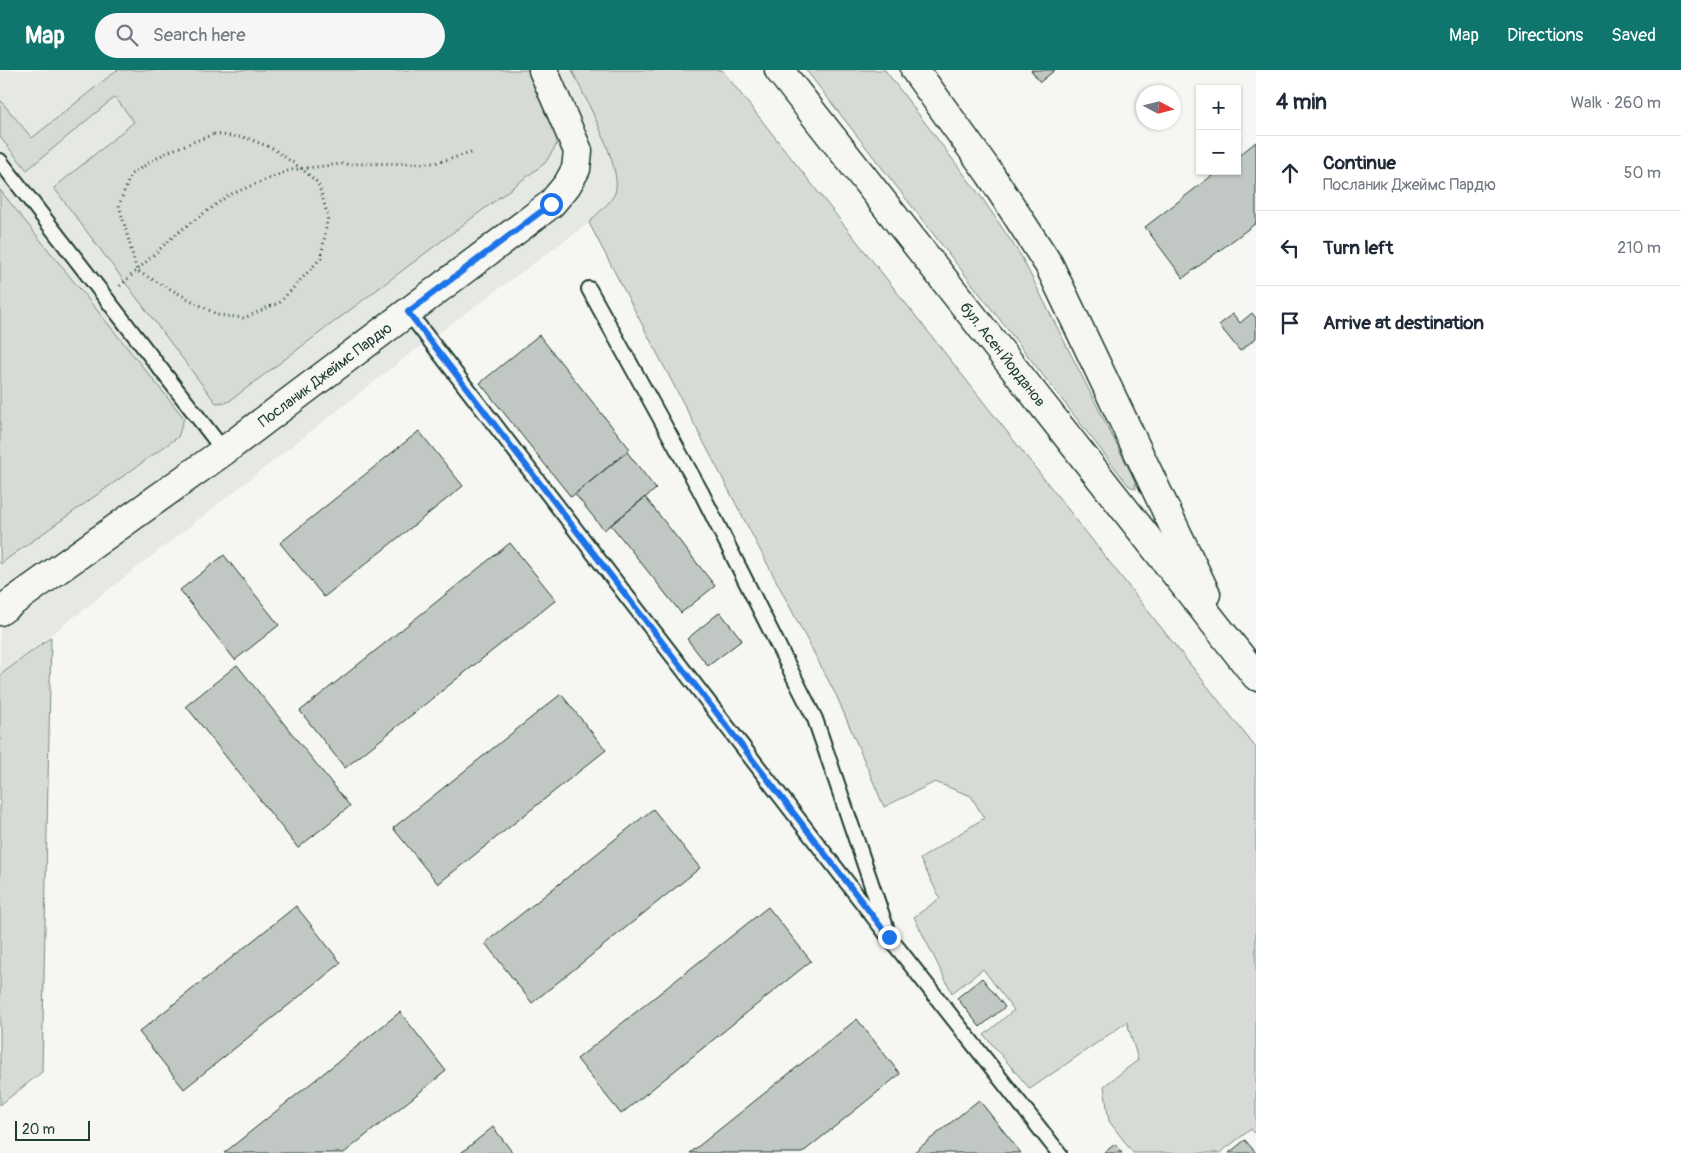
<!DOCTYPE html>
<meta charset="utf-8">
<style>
:root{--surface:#fff;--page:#f6f6f7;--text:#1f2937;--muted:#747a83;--line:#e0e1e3;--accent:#0f766e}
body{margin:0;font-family:Pangolin,sans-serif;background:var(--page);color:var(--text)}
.controls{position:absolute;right:15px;top:15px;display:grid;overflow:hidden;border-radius:0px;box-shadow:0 1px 4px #0004}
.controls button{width:45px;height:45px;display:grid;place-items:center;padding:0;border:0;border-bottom:1px solid var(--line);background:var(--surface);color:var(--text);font:25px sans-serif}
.compass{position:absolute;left:1136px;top:15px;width:45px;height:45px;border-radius:50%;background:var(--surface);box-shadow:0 1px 4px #0004;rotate:97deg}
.scale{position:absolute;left:15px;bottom:12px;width:75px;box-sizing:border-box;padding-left:5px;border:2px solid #1f3d34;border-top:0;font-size:14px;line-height:18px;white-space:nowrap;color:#1f3d34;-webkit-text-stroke:4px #f6f6f2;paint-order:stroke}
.stop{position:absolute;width:15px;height:15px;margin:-11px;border:4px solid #1a73e8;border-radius:50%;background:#fff}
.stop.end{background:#1a73e8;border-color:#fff;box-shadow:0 1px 5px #0008}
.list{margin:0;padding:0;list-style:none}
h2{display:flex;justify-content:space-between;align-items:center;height:65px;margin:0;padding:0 20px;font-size:21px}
h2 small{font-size:16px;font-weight:400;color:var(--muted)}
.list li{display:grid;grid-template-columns:32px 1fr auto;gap:15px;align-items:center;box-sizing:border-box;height:75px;padding:0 20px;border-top:1px solid var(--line)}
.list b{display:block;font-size:19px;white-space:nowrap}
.list p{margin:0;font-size:16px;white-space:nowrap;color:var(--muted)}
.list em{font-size:16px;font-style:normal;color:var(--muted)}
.icon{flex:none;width:28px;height:28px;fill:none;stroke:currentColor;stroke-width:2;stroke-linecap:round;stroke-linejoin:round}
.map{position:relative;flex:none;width:1256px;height:1083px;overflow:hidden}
header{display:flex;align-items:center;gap:30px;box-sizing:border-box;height:70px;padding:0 25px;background:var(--accent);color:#fff}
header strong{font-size:24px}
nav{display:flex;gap:28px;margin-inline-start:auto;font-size:18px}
.search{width:350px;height:45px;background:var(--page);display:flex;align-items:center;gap:12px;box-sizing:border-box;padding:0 18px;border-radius:28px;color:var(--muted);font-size:19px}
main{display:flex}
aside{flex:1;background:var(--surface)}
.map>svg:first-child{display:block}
.built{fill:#e6e8e4}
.green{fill:#d6dbd6;stroke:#7a8c85}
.building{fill:#c1c8c3;stroke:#1f3d34}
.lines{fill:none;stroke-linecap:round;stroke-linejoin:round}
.lane-casing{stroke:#1f3d34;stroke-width:18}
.street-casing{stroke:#1f3d34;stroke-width:31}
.secondary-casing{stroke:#1f3d34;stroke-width:31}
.path{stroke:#1f3d34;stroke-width:3;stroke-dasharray:1 4;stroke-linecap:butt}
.lane{stroke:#f6f6f2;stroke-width:14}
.street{stroke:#f6f6f2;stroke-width:28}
.secondary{stroke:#f6f6f2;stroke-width:28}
.route{stroke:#1a73e8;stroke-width:6}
.labels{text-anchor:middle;stroke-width:5;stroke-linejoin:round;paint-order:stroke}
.street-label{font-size:15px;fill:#1f3d34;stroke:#f6f6f2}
</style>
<header>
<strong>Map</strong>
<div class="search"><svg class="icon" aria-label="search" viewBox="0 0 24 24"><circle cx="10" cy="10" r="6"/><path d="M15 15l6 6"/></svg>Search here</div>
<nav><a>Map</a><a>Directions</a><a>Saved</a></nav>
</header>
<main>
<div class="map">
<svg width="1256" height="1083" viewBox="0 0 1256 1083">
<rect width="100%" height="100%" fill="#f6f6f2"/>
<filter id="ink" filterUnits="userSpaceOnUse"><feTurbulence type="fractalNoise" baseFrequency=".02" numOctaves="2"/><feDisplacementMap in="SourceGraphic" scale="10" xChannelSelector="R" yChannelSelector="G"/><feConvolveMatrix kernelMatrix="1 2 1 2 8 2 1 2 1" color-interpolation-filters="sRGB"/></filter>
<g filter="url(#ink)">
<path class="built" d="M 0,0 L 723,0 L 756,43 L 589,153 L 407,286 L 0,605 Z"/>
<path class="green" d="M 117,0 L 528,0 L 557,59 L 557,74 L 545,93 L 228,332 L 216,333 L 54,118 L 134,52 L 115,27 L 27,100 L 0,67 L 0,30 L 32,68 Z
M 572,0 L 722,0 L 1256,678 L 1256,1065 L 1251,1059 L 1220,1083 L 1133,1083 L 1109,1051 L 1104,1016 L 1138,990 L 1127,952 L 1030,1019 L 984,965 L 1014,940 L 983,899 L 952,923 L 914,847 L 940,828 L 920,789 L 984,748 L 971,726 L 935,712 L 884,737 L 837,627 L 589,153 C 596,144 611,133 615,123 C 624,98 583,25 572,0 Z
M 806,0 L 885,0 L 982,128 L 1021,186 L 1135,411 L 1136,419 L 1129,416 Z
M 0,120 L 184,348 L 178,367 L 0,494 Z
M 51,567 L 42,1002 L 0,1035 L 0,605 Z"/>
<path class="building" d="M 1031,0 L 1055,0 L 1040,12 Z
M 1256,72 L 1256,153 L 1183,208 L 1145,157 L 1218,101 L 1237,101 L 1237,87 Z
M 1252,243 L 1256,248 L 1256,268 L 1240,281 L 1219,255 L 1233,244 L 1240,253 Z
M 539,265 L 630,379 L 571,427 L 480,313 Z
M 419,361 L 463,416 L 324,527 L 280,473 Z
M 627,382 L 656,419 L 604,460 L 575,424 Z
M 645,427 L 715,516 L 681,543 L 611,455 Z
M 510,473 L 556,530 L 345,698 L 300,641 Z
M 224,485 L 279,555 L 235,590 L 180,520 Z
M 720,542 L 742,570 L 708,596 L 687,569 Z
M 237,595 L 350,736 L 298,778 L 186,636 Z
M 561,624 L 606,680 L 438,814 L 393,758 Z
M 653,739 L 700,798 L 532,933 L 485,873 Z
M 296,836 L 341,893 L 184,1019 L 139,962 Z
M 768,837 L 811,891 L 621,1044 L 577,989 Z
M 982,908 L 1005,937 L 980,957 L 957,928 Z
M 400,942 L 446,1001 L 344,1083 L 224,1083 Z
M 857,949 L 900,1004 L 802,1083 L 690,1083 Z
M 979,1030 L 1021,1083 L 913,1083 Z
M 493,1057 L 513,1083 L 461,1083 Z
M 1245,1070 L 1256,1083 L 1229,1083 Z
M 1115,1074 L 1122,1083 L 1104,1083 Z"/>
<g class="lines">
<defs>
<path id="lane" d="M 0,91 L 224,381
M 589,219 L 701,422 L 815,649 L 886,857
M 408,242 L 889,867 L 1059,1083"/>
<g id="street">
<path id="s1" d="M 0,541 L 224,381 L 551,134 L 567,115 L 576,99 L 578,81 L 543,0"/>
</g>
<g id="secondary">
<path id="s2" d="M 779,0 L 1256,606"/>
<path d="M 915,0 L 990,104 L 1049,195 L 1206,524"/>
</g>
</defs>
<use href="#lane" class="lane-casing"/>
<use href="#street" class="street-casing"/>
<use href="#secondary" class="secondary-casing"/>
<path class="path" d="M 214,64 L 247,68 L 272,78 L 302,99 L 318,113 L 328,146 L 321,188 L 280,232 L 244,248 L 218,245 L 137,201 L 119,135 L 131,104 L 167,82 Z
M 120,216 L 177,163 L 229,125 L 290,100 L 341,94 L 436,93 L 474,82"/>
<use href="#lane" class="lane"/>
<use href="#street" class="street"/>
<use href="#secondary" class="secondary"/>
</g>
</g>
<g class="lines" filter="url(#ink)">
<path class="route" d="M 551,134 L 408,242 L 889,867"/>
</g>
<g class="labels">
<g class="street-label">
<text dy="5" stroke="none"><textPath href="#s2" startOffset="362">бул. Асен Йорданов</textPath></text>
<text dy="5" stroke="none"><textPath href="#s1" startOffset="402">Посланик Джеймс Пардю</textPath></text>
</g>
</g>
</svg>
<div class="controls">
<button>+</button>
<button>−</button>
</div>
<svg class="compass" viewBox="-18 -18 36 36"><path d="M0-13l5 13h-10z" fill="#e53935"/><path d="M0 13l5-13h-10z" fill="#747a83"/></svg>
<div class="scale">20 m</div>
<div class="stop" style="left:551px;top:134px"></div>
<div class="stop end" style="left:889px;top:867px"></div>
</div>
<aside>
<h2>4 min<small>Walk · 260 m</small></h2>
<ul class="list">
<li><svg class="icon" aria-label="ahead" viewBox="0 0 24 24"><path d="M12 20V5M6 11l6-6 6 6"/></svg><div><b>Continue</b><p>Посланик Джеймс Пардю</p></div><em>50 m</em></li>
<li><svg class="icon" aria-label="left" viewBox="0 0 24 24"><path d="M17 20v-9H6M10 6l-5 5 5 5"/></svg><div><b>Turn left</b></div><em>210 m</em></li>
<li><svg class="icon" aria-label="arrive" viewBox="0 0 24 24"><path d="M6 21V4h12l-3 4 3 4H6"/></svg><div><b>Arrive at destination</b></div></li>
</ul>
</aside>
</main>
